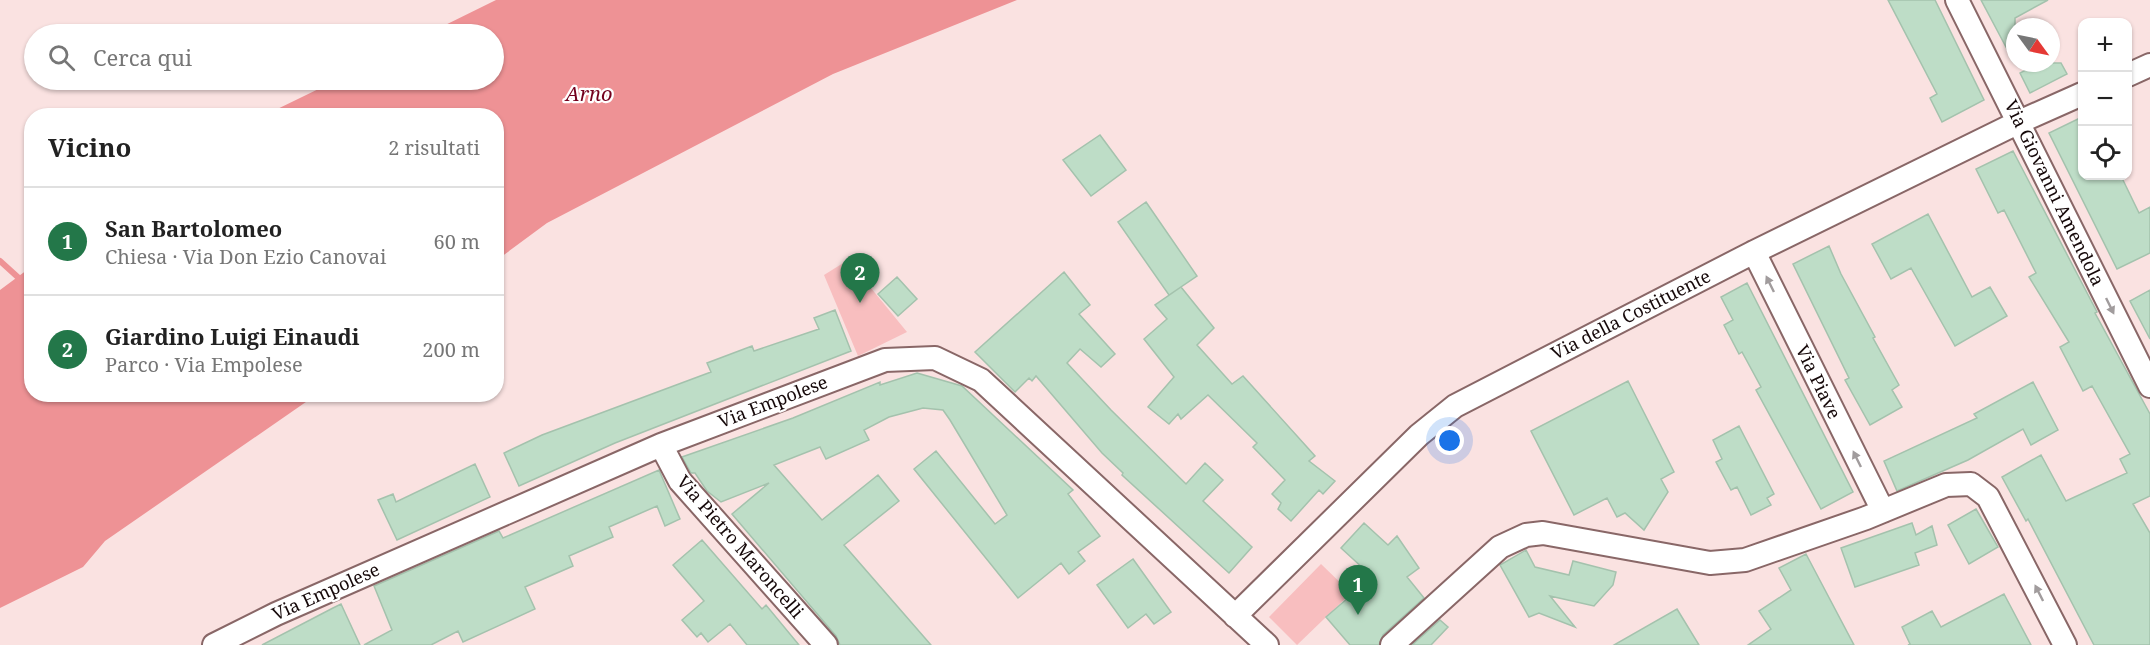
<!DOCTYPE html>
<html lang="it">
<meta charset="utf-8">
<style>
:root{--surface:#fff;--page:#f6f6f6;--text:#222;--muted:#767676;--line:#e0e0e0;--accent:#237749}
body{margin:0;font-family:"Noto Serif",serif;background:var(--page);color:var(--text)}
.controls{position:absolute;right:18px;top:18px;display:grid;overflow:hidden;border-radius:12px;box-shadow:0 2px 4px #0004}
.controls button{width:54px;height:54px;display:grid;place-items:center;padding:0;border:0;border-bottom:2px solid var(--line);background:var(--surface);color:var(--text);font:30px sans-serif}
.compass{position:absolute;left:2006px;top:18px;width:54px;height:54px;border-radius:50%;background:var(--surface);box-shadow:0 2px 4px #0004;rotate:123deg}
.you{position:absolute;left:1450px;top:441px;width:21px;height:21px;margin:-15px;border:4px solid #fff;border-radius:50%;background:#1a73e8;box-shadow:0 0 0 9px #1a73e833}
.badge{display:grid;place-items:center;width:39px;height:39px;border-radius:50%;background:var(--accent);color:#fff;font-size:20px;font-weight:700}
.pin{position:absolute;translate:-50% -50px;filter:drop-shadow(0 2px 3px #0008)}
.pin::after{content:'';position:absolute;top:32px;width:21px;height:18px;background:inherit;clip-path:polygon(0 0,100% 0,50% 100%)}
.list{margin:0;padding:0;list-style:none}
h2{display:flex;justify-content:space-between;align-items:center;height:78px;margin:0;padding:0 24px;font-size:26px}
h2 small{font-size:20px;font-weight:400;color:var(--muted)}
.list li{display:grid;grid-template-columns:39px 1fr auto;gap:18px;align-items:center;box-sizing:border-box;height:108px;padding:0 24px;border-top:2px solid var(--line)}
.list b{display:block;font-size:22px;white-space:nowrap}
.list p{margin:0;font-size:20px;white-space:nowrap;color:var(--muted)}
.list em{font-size:20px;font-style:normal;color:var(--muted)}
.icon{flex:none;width:33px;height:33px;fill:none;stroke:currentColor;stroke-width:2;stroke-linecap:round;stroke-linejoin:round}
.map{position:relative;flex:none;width:2150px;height:645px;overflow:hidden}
.search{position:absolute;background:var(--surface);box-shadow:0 2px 4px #0004;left:24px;top:24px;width:480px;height:66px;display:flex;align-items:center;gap:15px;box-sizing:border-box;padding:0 21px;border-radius:33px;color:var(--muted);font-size:22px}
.panel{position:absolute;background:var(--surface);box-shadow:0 2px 4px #0004;left:24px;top:108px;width:480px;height:294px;border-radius:24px}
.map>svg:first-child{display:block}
.park{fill:#f8bebf}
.water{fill:#ee9295}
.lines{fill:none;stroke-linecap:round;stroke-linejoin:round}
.stream{stroke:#ee9295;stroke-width:6}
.building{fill:#beddc7;stroke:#a4c2ad;stroke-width:1.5}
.minor-casing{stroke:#896767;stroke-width:26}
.minor{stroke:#fff;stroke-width:22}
.oneway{fill:#a19c9d}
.labels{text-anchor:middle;stroke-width:4.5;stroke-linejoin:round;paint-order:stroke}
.street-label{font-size:18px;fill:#150809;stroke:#fff}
.water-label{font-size:20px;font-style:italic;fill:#73001d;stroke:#fff}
</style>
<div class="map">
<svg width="2150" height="645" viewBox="0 0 2150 645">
<rect width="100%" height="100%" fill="#fae2e1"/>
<path class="park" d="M 848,260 L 907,332 L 858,356 L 824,275 Z
M 1321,564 L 1351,593 L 1297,645 L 1269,617 Z"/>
<path class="water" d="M 496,0 L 1017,0 L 833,74 L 547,223 L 497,260 L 496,116 L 265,115 L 337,80 L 494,80 L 494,34 L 427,34 Z
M 31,267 L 32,394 L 316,395 L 105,541 L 83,567 L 0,608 L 0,290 Z"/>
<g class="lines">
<path class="stream" d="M 0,261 L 32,290"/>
</g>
<path class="building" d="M 1888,0 L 1935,0 L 1984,100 L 1942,122 L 1930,98 L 1937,94 Z
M 1981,0 L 2048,0 L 2015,18 L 2015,64 Z
M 2039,63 L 2061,63 L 2067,74 L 2030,93 L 2020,73 Z
M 2082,117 L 2082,176 L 2121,176 L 2139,213 L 2150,207 L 2150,253 L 2117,269 L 2049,133 Z
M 1100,135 L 1126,170 L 1091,196 L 1063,160 Z
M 2013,151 L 2097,312 L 2095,313 L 2150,414 L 2150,496 L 2133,504 L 2150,533 L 2150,645 L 2094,645 L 2028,519 L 2026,521 L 2002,477 L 2041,455 L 2066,501 L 2127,473 L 2120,459 L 2130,454 L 2092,386 L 2083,391 L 2060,347 L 2069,342 L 2029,277 L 2036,273 L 2004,210 L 1998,213 L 1976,169 Z
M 1146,202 L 1197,276 L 1169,295 L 1118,222 Z
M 1928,214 L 1972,297 L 1990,287 L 2007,316 L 1955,346 L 1911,268 L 1891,279 L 1872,244 Z
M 1829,246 L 1841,274 L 1875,337 L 1873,338 L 1899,385 L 1892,390 L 1902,407 L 1870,425 L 1845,380 L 1849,378 L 1793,264 Z
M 1064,272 L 1090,305 L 1079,314 L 1115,354 L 1101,367 L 1080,349 L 1067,363 L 1111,410 L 1186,484 L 1205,463 L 1223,480 L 1203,501 L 1252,547 L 1229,573 L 1122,475 L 1123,473 L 1102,453 L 1036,376 L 1032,381 L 1029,378 L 1015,392 L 975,352 Z
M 897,277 L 917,299 L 898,316 L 878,294 Z
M 1747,283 L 1853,492 L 1821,509 L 1756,390 L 1761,387 L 1742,352 L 1739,354 L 1724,325 L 1733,320 L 1721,297 Z
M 1181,287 L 1214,328 L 1197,345 L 1232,384 L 1243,376 L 1315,456 L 1309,461 L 1335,481 L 1323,494 L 1319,490 L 1291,521 L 1278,509 L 1281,503 L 1272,494 L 1285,480 L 1253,447 L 1257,443 L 1208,395 L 1181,419 L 1178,414 L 1169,424 L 1148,407 L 1174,377 L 1144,339 L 1167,319 L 1155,305 Z
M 2150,290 L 2150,339 L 2130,301 Z
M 835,310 L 851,351 L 615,443 L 519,486 L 504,453 L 542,435 L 711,372 L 707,363 L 752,346 L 754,351 L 819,329 L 814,318 Z
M 917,373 L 962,386 L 1073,490 L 1068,494 L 1100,536 L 1078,552 L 1085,561 L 1069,574 L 1061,563 L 1018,598 L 914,469 L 936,451 L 995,524 L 1007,515 L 950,420 L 943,410 L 923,408 L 889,417 L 864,430 L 869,440 L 826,459 L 820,447 L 774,465 L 822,520 L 878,475 L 899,501 L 844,545 L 931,645 L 840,645 L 836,636 L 732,514 L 769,483 L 721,502 L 707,491 L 695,473 L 691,473 L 682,457 L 793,418 L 880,382 L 880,385 Z
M 1628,381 L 1674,472 L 1661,479 L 1668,492 L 1644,530 L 1625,513 L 1617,517 L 1607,498 L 1574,515 L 1531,431 Z
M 2033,382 L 2058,430 L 2031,445 L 2023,429 L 1968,460 L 1897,491 L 1884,461 L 1977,418 L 1974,414 Z
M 1739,426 L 1774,494 L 1767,498 L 1771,505 L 1751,515 L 1737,487 L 1731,490 L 1716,462 L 1722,459 L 1713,440 Z
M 475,464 L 490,497 L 397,540 L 378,500 L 393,494 L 396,502 Z
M 659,470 L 680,519 L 665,526 L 657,506 L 609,527 L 613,537 L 569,556 L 573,566 L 525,587 L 535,609 L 463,642 L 458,631 L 431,645 L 364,645 L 392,630 L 374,586 L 499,531 L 503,538 Z
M 1976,509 L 1998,547 L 1969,564 L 1948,525 Z
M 1364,523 L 1388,545 L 1397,536 L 1419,568 L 1407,577 L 1424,598 L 1383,635 L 1379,645 L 1350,645 L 1326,617 L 1356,591 L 1351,585 L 1365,570 L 1341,548 Z
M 1912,523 L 1916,535 L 1932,526 L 1937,545 L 1915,553 L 1919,565 L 1855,587 L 1841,548 Z
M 702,540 L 762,609 L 766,605 L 799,645 L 747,645 L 730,624 L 708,642 L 701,633 L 697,637 L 682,620 L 704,601 L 673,565 Z
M 1526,550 L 1535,567 L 1569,575 L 1573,561 L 1616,572 L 1613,585 L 1594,606 L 1550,596 L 1575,627 L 1539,613 L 1529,617 L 1500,565 Z
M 1806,554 L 1854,645 L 1748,645 L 1771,629 L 1759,611 L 1791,590 L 1779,568 Z
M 1133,559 L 1171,612 L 1154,624 L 1146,614 L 1128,628 L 1097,585 Z
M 2004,594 L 2031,645 L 1908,645 L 1910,644 L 1902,627 L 1932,611 L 1941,627 Z
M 341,604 L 360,645 L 262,645 L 333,608 Z
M 1677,609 L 1699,645 L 1614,645 Z
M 1440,620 L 1448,627 L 1431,645 L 1412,645 Z"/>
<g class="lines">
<defs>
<path id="minor" d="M 1957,0 L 2150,386
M 2128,75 L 2150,65
M 1754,252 L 1883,511
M 661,445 L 680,481 L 826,645
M 1235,616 L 1419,435 L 1455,406 L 1754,252 L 2019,122 L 2082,94
M 214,645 L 276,614 L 661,445 L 885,360 L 935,358 L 981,380 L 1267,645
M 1392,645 L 1500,547 L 1526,535 L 1543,533 L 1710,563 L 1745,560 L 1866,518 L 1946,485 L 1971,484 L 1988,497 L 2065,645"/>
</defs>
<use href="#minor" class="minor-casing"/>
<use href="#minor" class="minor"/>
</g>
<defs><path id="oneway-solid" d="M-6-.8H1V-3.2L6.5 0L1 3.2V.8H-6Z" transform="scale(1.5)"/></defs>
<g class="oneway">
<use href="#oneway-solid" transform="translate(1770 284) rotate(-116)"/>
<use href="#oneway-solid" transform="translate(2110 306) rotate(64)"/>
<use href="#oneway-solid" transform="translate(1857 459) rotate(-116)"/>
<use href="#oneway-solid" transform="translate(2039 593) rotate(-117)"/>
</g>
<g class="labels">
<g class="street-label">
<text transform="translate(2054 193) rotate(64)" y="6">Via Giovanni Amendola</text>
<text transform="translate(1631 315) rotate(-27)" y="6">Via della Costituente</text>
<text transform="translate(1818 382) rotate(64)" y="6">Via Piave</text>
<text transform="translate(773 402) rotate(-21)" y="6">Via Empolese</text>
<text transform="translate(740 547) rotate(49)" y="6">Via Pietro Maroncelli</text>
<text transform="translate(326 592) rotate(-24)" y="6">Via Empolese</text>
</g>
<g class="water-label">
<text x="589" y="101">Arno</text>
</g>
</g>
</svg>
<div class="controls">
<button>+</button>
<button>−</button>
<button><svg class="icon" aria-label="locate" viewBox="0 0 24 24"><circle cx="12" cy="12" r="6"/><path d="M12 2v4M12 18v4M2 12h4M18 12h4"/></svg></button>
</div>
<svg class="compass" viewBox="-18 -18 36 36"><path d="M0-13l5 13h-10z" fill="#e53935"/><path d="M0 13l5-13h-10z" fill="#767676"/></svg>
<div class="you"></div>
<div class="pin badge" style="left:1358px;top:615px">1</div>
<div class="pin badge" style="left:860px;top:303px">2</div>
<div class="search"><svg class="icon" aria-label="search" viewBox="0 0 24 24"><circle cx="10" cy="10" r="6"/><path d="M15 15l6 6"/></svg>Cerca qui</div>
<section class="panel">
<h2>Vicino<small>2 risultati</small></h2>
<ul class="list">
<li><span class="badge">1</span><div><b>San Bartolomeo</b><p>Chiesa · Via Don Ezio Canovai</p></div><em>60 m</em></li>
<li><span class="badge">2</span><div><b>Giardino Luigi Einaudi</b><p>Parco · Via Empolese</p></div><em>200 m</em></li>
</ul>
</section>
</div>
